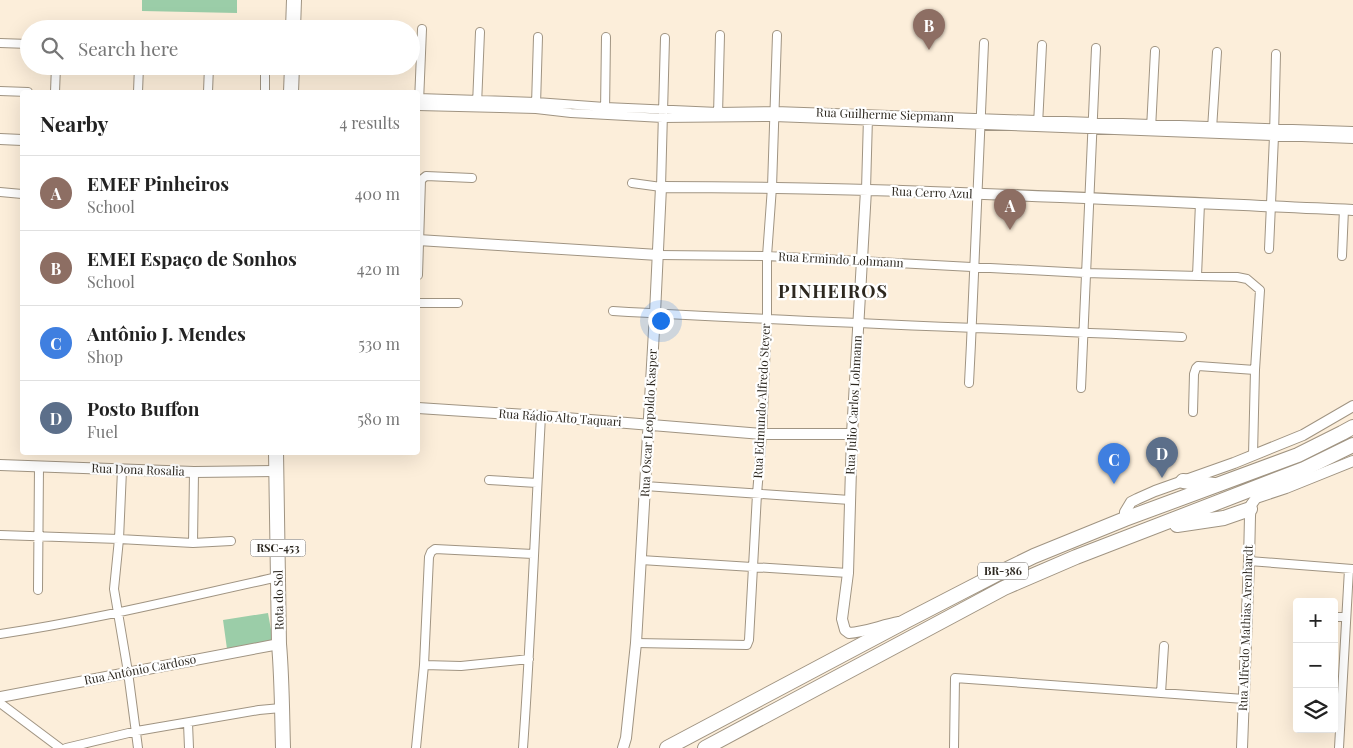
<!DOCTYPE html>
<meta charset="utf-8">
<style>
:root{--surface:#fff;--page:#f6f6f6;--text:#222;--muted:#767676;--line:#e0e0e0;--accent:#0f766e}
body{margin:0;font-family:"Playfair Display",serif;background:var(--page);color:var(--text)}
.controls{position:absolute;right:15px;bottom:15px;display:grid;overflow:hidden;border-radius:5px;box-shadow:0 5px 20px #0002}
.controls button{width:45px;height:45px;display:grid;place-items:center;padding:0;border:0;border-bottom:1px solid var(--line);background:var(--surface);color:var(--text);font:25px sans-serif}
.you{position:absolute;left:660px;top:320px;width:18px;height:18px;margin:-12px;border:4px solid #fff;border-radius:50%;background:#1a73e8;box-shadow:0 0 0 8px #1a73e833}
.badge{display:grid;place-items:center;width:32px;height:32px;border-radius:50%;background:var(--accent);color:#fff;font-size:16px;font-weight:700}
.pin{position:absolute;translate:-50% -41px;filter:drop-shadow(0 1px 2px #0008)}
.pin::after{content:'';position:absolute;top:26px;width:18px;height:15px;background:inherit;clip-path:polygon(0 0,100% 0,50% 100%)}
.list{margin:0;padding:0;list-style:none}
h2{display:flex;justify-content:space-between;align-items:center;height:65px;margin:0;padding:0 20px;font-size:21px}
h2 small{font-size:16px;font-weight:400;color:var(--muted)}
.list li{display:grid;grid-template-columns:32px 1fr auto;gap:15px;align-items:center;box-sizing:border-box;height:75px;padding:0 20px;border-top:1px solid var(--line)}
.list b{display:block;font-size:19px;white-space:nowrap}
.list p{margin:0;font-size:16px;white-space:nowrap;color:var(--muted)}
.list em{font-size:16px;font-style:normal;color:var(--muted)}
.icon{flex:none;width:28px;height:28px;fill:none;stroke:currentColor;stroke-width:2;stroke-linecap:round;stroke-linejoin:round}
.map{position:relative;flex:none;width:1353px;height:748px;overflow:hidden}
.search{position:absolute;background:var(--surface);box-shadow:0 5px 20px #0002;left:20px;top:20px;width:400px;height:55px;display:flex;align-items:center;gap:12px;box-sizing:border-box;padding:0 18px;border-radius:28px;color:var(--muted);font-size:19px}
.panel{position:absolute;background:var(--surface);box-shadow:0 5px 20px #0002;left:20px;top:90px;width:400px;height:365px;border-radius:5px}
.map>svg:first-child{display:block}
.green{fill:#9bcda8}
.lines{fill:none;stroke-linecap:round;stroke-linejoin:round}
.street-casing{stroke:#a09482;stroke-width:10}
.secondary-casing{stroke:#a09482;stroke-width:12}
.highway-casing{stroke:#a09482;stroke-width:16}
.street{stroke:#fff;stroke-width:8}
.secondary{stroke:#fff;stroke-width:10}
.highway{stroke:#fff;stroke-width:14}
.labels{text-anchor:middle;stroke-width:4.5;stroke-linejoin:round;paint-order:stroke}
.shield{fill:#fff;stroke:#6c6863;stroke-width:1}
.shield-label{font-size:11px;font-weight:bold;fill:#2d2820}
.street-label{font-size:12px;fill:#2d2820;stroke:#fff}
.district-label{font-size:18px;font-weight:bold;letter-spacing:1px;fill:#2d2820;stroke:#fff}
</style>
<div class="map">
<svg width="1353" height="748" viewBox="0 0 1353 748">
<rect width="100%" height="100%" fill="#fceeda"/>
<path class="green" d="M 142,0 L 237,0 L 237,13 L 142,11 Z
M 268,613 L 273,641 L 227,649 L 223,620 Z"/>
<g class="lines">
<defs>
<path id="street" d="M 0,43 L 29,44
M 265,66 L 265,92
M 0,91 L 28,92
M 55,92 L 56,66
M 138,92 L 139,66
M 208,92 L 209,66
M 418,98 L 536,102 L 605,107 L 718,112 L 775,111 L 1353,131
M 419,102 L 422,29
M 477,105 L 480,32
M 536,105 L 538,37
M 418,106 L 536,109 L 571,113 L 663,118 L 774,117 L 1353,139
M 605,112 L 606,37
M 718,115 L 720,35
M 1038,125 L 1042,45
M 1151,129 L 1155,51
M 1212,129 L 1217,52
M 632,183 L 661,187 L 665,38
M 866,190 L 868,117
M 0,192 L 22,194
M 1269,249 L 1274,136 L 1276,54
M 658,255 L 767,256 L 1085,273 L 1237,277 L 1247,279 L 1260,290 L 1255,370 L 1253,455
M 1342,256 L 1344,209
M 418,275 L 421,180 L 426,176 L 472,178
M 1197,276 L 1200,203
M 418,303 L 458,303
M 613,311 C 802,322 992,328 1182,337
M 969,383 C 975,270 978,157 984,43
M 1081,388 L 1096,48
M 1193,412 L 1194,374 L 1196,368 L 1198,366 L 1255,370
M 122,470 L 119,539 L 114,589 L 128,672 L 138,748
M 489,480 L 537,483
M 645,486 L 850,500
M 0,535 L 119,539 L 193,543 L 231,541
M 193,543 L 194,472
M 641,560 L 848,573
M 1249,561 L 1352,569
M 38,590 L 39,466
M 1334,617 L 1346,617
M 0,634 C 94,620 186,597 278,577
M 636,643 L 747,645 L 749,640 L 757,494 L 762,434 L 767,320 L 767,256 L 772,187 L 777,35
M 424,665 L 461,666 L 529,659
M 1161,693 L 1164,646
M 0,703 L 60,748
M 188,723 L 189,748
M 66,748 L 137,731 L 259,710 L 281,708
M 416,748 L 424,665 L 429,557 L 431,552 L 435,549 L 533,554
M 523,748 C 531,637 535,526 541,416
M 954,748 L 955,678 L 1244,699
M 1339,748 L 1349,569"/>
<path id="secondary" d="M 0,139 L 22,140
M 866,190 L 852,434 L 848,573 L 842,619 L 845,630 L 849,633 C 866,632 882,625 899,622
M 418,240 L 658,255
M 418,408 L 541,416 L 762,434 L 852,434
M 0,465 L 194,472 L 276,471
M 1125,519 L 1125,512 L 1131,502 L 1137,499 L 1155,491 L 1234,463 L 1303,435 L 1353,406
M 0,697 L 279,644
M 623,748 L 626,738 L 636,643 L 655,313 L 661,187 C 892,187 1123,200 1353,210
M 1242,748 L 1249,561 L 1250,516 L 1251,505 L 1256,498 L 1286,488 L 1353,461"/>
<path id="highway" d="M 293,29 L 294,0
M 291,92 L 292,66
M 276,452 L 279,644 C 282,678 282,713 283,748
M 1183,481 L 1214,485
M 1177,525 L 1224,518 L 1250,509
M 667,748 L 908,620 L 999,573 L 1034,556 L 1125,519 L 1298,455 L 1342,433 L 1353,427
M 705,748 L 1004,588 L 1076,557 L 1304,469 L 1353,445"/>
</defs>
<use href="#street" class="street-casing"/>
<use href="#secondary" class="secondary-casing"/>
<use href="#highway" class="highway-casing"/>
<use href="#street" class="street"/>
<use href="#secondary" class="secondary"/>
<use href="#highway" class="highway"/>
</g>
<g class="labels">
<g class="shield">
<rect x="250.5" y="539.5" width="55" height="17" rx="4"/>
<rect x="978" y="562.5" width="50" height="17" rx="4"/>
</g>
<g class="shield-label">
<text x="278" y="552">RSC-453</text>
<text x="1003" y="575">BR-386</text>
</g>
<g class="street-label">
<text transform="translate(885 115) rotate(2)" y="4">Rua Guilherme Siepmann</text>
<text transform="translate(932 193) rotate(2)" y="4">Rua Cerro Azul</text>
<text transform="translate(841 260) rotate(3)" y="4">Rua Ermindo Lohmann</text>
<text transform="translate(762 401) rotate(-87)" y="4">Rua Edmundo Alfredo Steyer</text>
<text transform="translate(854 405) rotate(-87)" y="4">Rua Julio Carlos Lohmann</text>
<text transform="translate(560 418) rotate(4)" y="4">Rua Rádio Alto Taquari</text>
<text transform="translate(649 423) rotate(-87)" y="4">Rua Oscar Leopoldo Kasper</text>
<text transform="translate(138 470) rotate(2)" y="4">Rua Dona Rosalia</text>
<text transform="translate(279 600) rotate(-91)" y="4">Rota do Sol</text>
<text transform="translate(1246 628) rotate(-88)" y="4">Rua Alfredo Mathias Arenhardt</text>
<text transform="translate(140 670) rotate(-11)" y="4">Rua Antônio Cardoso</text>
</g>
<g class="district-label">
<text x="833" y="298">PINHEIROS</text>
</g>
</g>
</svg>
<div class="controls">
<button>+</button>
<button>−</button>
<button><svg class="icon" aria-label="layers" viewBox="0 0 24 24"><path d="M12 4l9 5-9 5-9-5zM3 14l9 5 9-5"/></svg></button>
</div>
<div class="you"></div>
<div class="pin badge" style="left:1010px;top:230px;background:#8d6e63">A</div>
<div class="pin badge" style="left:929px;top:50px;background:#8d6e63">B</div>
<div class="pin badge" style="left:1114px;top:484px;background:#3f7fe0">C</div>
<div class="pin badge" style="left:1162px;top:478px;background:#5c6f8a">D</div>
<div class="search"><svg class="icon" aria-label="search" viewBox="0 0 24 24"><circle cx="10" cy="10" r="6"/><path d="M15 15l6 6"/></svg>Search here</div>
<section class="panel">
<h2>Nearby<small>4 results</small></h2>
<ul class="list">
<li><span class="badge" style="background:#8d6e63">A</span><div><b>EMEF Pinheiros</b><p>School</p></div><em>400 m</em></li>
<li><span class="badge" style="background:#8d6e63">B</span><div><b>EMEI Espaço de Sonhos</b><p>School</p></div><em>420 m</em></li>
<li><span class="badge" style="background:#3f7fe0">C</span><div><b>Antônio J. Mendes</b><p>Shop</p></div><em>530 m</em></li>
<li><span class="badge" style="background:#5c6f8a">D</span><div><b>Posto Buffon</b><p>Fuel</p></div><em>580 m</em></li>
</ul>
</section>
</div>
